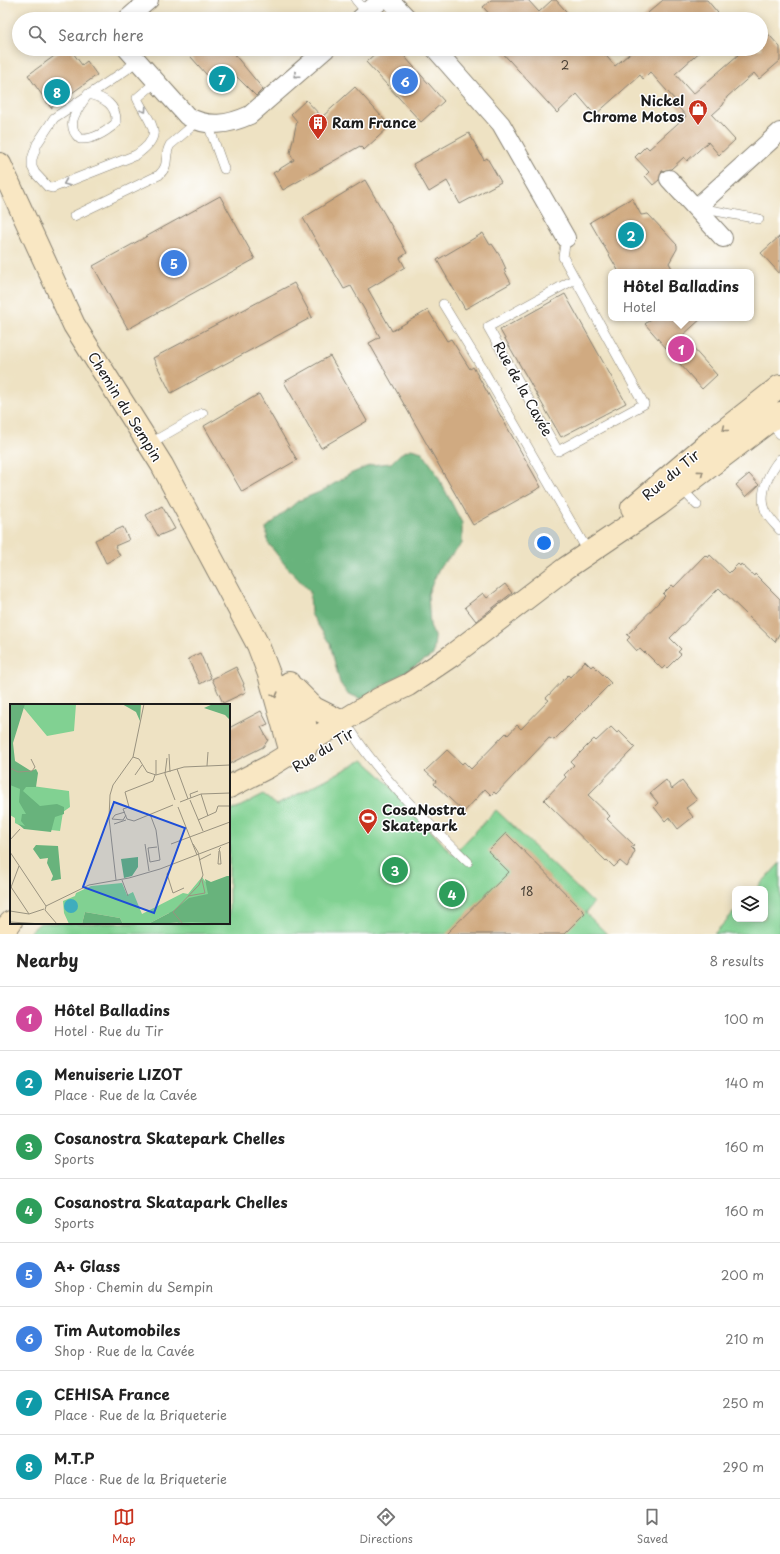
<!DOCTYPE html>
<meta charset="utf-8">
<style>
:root{--surface:#fff;--page:#f6f6f6;--text:#222;--muted:#767676;--line:#e0e0e0;--accent:#c8321e}
body{margin:0;font-family:"Playpen Sans",sans-serif;background:var(--page);color:var(--text)}
.controls{position:absolute;right:12px;bottom:12px;display:grid;overflow:hidden;border-radius:8px;box-shadow:0 2px 10px #0003}
.controls button{width:36px;height:36px;display:grid;place-items:center;padding:0;border:0;border-bottom:1px solid var(--line);background:var(--surface);color:var(--text);font:20px sans-serif}
.you{position:absolute;left:544px;top:543px;width:14px;height:14px;margin:-10px;border:3px solid #fff;border-radius:50%;background:#1a73e8;box-shadow:0 0 0 6px #1a73e833}
.badge{display:grid;place-items:center;width:26px;height:26px;border-radius:50%;background:var(--accent);color:#fff;font-size:13px;font-weight:700}
.pin{position:absolute;translate:-50% -50%;border:2px solid #fff;box-shadow:0 1px 4px #0006}
.popup{position:absolute;left:608px;top:269px;width:146px;height:52px;box-sizing:border-box;display:grid;place-content:center;border-radius:8px;background:var(--surface);filter:drop-shadow(0 1px 3px #0005);font-size:13px;white-space:nowrap;color:var(--muted)}
.popup b{font-size:15px;color:var(--text)}
.popup::after{content:'';position:absolute;left:50%;top:100%;margin-left:-8px;border:8px solid transparent;border-top-color:var(--surface)}
.list{margin:0;padding:0;list-style:none}
h2{display:flex;justify-content:space-between;align-items:center;height:52px;margin:0;padding:0 16px;font-size:17px}
h2 small{font-size:13px;font-weight:400;color:var(--muted)}
.list li{display:grid;grid-template-columns:26px 1fr auto;gap:12px;align-items:center;box-sizing:border-box;height:64px;padding:0 16px;border-top:1px solid var(--line)}
.list b{display:block;font-size:15px;white-space:nowrap}
.list p{margin:0;font-size:13px;white-space:nowrap;color:var(--muted)}
.list em{font-size:13px;font-style:normal;color:var(--muted)}
.icon{flex:none;width:22px;height:22px;fill:none;stroke:currentColor;stroke-width:2;stroke-linecap:round;stroke-linejoin:round}
.map{position:relative;flex:none;width:780px;height:934px;overflow:hidden}
.search{position:absolute;background:var(--surface);box-shadow:0 2px 10px #0003;left:12px;right:12px;top:12px;height:44px;display:flex;align-items:center;gap:10px;box-sizing:border-box;padding:0 14px;border-radius:22px;color:var(--muted);font-size:15px}
.sheet{height:564px;background:var(--surface)}
nav{display:flex;justify-content:space-around;align-items:center;box-sizing:border-box;height:56px;border-top:1px solid var(--line);background:var(--surface);font-size:11px;color:var(--muted)}
nav a{display:grid;justify-items:center;gap:2px}
nav .on{color:var(--accent)}
.map>svg:first-child{display:block}
.green{fill:#81d192;stroke:#4e7657}
.forest{fill:#68b37c;stroke:#42684c}
.building{fill:#d0aa81}
.lines{fill:none;stroke-linecap:round;stroke-linejoin:round}
.lane-casing{stroke:#857f70;stroke-width:10}
.street-casing{stroke:#857f70;stroke-width:20}
.secondary-casing{stroke:#857f70;stroke-width:24}
.lane{stroke:#fff;stroke-width:9}
.street{stroke:#fff;stroke-width:18}
.secondary{stroke:#f9e7c3;stroke-width:22}
.oneway{stroke:#999}
.oneway2{stroke:#968c78}
.labels{text-anchor:middle;stroke-width:3;stroke-linejoin:round;paint-order:stroke}
.number-label{font-size:12px;fill:#494035}
.poi-label{font-size:14px;font-weight:bold;fill:#1c1c1c;stroke:#fff;text-anchor:start}
.street-label{font-size:14px;fill:#1c1c1c;stroke:#fff}
.inset-road{fill:none;stroke:#9a9380;stroke-width:1}
.view{fill:#1d4ed8;fill-opacity:0.15;stroke:#1d4ed8;stroke-width:2}
.inset-edge{fill:none;stroke:#1c1c1c;stroke-width:2}
</style>
<div class="map">
<svg width="780" height="934" viewBox="0 0 780 934">
<rect width="100%" height="100%" fill="#fff"/>
<filter id="ink" filterUnits="userSpaceOnUse"><feTurbulence type="fractalNoise" baseFrequency=".025" numOctaves="2"/><feDisplacementMap in="SourceGraphic" scale="8" xChannelSelector="R" yChannelSelector="G"/><feConvolveMatrix kernelMatrix="1 2 1 2 8 2 1 2 1" color-interpolation-filters="sRGB"/></filter>
<filter id="wash" filterUnits="userSpaceOnUse"><feTurbulence type="fractalNoise" baseFrequency=".012" numOctaves="4" result="noise"/><feDisplacementMap in="SourceGraphic" scale="16" xChannelSelector="R" yChannelSelector="G"/><feGaussianBlur stdDeviation="0.9" result="paint"/><feColorMatrix in="noise" values="0 0 0 0 0 0 0 0 0 0 0 0 0 0 0 0 0 1.4 0 .05"/><feComposite in="paint" operator="in"/></filter>
<g filter="url(#wash)">
<rect width="100%" height="100%" fill="#eee2c3"/>
<path class="green" d="M 363,760 L 381,776 L 453,855 L 496,810 L 593,903 L 586,913 L 607,934 L 28,934 L 40,923 L 229,923 L 229,812 L 263,795 L 277,805 Z
M 780,863 L 780,934 L 714,934 L 735,911 L 735,919 L 765,919 L 765,889 L 756,889 Z"/>
<path class="forest" d="M 411,449 L 422,452 L 434,469 L 462,523 L 462,544 L 439,568 L 428,594 L 430,625 L 435,639 L 433,655 L 361,699 L 347,693 L 340,683 L 330,644 L 311,614 L 310,592 L 286,566 L 268,543 L 266,528 L 298,501 L 322,491 L 350,474 L 371,465 L 391,463 L 400,454 Z"/>
<g id="blocks">
<path class="building" d="M 491,0 L 528,0 L 539,12 L 552,0 L 556,0 L 573,19 L 494,19 L 483,7 Z
M 663,0 L 707,0 L 723,19 L 641,19 Z
M 761,26 L 780,47 L 780,61 L 759,79 L 754,73 L 727,97 L 723,105 L 712,115 L 735,140 L 719,155 L 708,142 L 687,161 L 684,157 L 671,169 L 662,171 L 659,180 L 653,185 L 645,176 L 649,172 L 635,157 L 646,146 L 649,149 L 686,116 L 674,102 L 675,100 L 650,72 L 643,79 L 640,75 L 595,115 L 577,94 L 557,113 L 499,49 L 600,49 L 615,66 L 635,49 L 703,49 L 675,74 L 693,94 L 738,55 L 733,49 L 761,49 Z
M 64,49 L 70,49 L 82,65 L 87,61 L 97,75 L 51,108 L 28,75 Z
M 184,49 L 230,49 L 263,89 L 256,96 L 236,76 L 220,90 Z
M 380,49 L 398,49 L 444,101 L 421,122 L 366,62 Z
M 355,87 L 390,126 L 364,150 L 360,146 L 283,190 L 273,173 L 294,160 L 290,153 L 297,121 L 291,114 L 306,100 L 322,117 Z
M 469,133 L 484,160 L 487,158 L 501,182 L 460,204 L 447,181 L 429,192 L 413,164 Z
M 365,180 L 407,253 L 400,258 L 405,267 L 368,289 L 392,331 L 428,310 L 447,341 L 451,339 L 470,369 L 473,367 L 541,487 L 473,525 L 369,343 L 380,337 L 351,286 L 344,289 L 303,218 Z
M 220,196 L 255,259 L 128,329 L 93,266 Z
M 632,198 L 641,215 L 648,214 L 677,245 L 677,249 L 669,263 L 674,272 L 619,272 L 590,222 Z
M 483,233 L 490,245 L 492,244 L 500,256 L 506,269 L 504,270 L 511,283 L 465,309 L 437,260 Z
M 780,236 L 780,274 L 761,253 Z
M 294,283 L 312,317 L 171,393 L 153,358 Z
M 565,294 L 626,403 L 561,437 L 500,330 Z
M 652,318 L 702,318 L 682,336 L 717,375 L 702,389 L 645,324 Z
M 330,356 L 367,421 L 321,448 L 284,382 Z
M 259,394 L 297,460 L 242,492 L 204,426 Z
M 749,474 L 759,485 L 746,497 L 736,485 Z
M 162,506 L 175,529 L 158,536 L 146,515 Z
M 123,527 L 129,540 L 115,546 L 120,556 L 106,563 L 95,540 Z
M 705,555 L 708,558 L 710,555 L 729,573 L 738,564 L 740,566 L 741,564 L 754,576 L 755,574 L 780,599 L 780,632 L 775,642 L 719,588 L 670,638 L 681,649 L 678,652 L 681,654 L 667,668 L 665,666 L 662,669 L 645,652 L 644,653 L 640,649 L 637,651 L 627,640 L 630,637 L 627,635 L 665,596 L 663,594 L 672,585 L 674,587 Z
M 505,584 L 512,593 L 476,621 L 465,607 L 483,593 L 487,598 Z
M 200,653 L 211,678 L 200,684 L 188,659 Z
M 585,661 L 591,667 L 593,665 L 611,683 L 554,740 L 549,738 L 496,794 L 494,792 L 491,795 L 485,789 L 464,812 L 434,784 L 436,781 L 425,771 L 447,750 L 462,764 L 464,762 L 471,769 L 506,733 L 508,735 L 517,725 L 521,729 L 549,700 L 546,698 L 568,675 L 570,677 Z
M 236,667 L 244,684 L 243,685 L 246,692 L 223,703 L 212,679 Z
M 261,711 L 268,724 L 261,727 L 268,740 L 263,747 L 229,764 L 229,728 Z
M 611,727 L 617,733 L 619,731 L 635,747 L 588,795 L 610,816 L 607,819 L 634,845 L 631,847 L 635,851 L 627,867 L 620,861 L 614,867 L 607,860 L 606,861 L 544,800 L 566,777 L 564,775 L 574,765 L 571,762 L 594,739 L 596,741 Z
M 666,780 L 672,789 L 682,781 L 697,800 L 686,808 L 693,817 L 678,829 L 669,817 L 665,821 L 654,807 L 658,803 L 650,793 Z
M 506,833 L 585,913 L 564,934 L 446,934 L 509,872 L 488,851 Z"/>
</g>
</g>
<g filter="url(#ink)">
<use href="#blocks" fill-opacity="0" stroke="#857f70" stroke-width="1"/>
<g class="lines">
<defs>
<path id="lane" d="M 356,0 L 367,13
M 137,60 L 126,70 L 54,118 L 37,144 L 32,159 L 32,167 L 35,173 L 48,187 L 52,188 L 136,155 C 168,133 148,123 137,98 L 156,82
M 88,94 C 105,98 117,105 116,123 C 107,131 93,140 80,139 C 63,124 79,108 88,94 Z
M 208,124 L 224,169
M 699,208 L 759,219
M 74,216 L 159,175 C 171,164 163,157 170,145 L 197,122
M 566,238 L 563,257 L 644,404 L 558,451 L 488,327 L 575,279
M 443,304 L 481,366 L 586,548
M 769,421 L 780,434
M 149,444 L 203,413
M 780,459 C 770,471 760,490 764,506 C 766,516 774,523 780,530
M 680,487 L 697,505
M 352,732 C 381,778 429,824 468,862"/>
<path id="street" d="M 390,0 L 408,19
M 127,19 L 149,0
M 360,19 L 381,0
M 127,49 L 187,116 C 208,128 228,125 250,115 L 326,49
M 435,49 L 501,124 L 566,238
M 669,179 L 723,238
M 696,208 L 780,132"/>
<path id="secondary" d="M 0,164 L 74,325 L 162,465 L 258,645 L 269,674 L 291,753
M 632,508 L 713,439 L 780,386
M 289,683 C 297,701 316,737 302,755
M 295,689 L 314,708 L 342,722
M 229,787 L 268,767 L 379,699 L 408,685 L 451,656 L 566,568 L 659,505 L 780,413
M 0,934 L 11,922"/>
</defs>
<use href="#lane" class="lane-casing"/>
<use href="#street" class="street-casing"/>
<use href="#secondary" class="secondary-casing"/>
<use href="#lane" class="lane"/>
<use href="#street" class="street"/>
<use href="#secondary" class="secondary"/>
</g>
<defs><path id="oneway-chevron" d="M-2-3.5L2.5 0L-2 3.5" fill="none" stroke-width="1.6" stroke-linecap="round" stroke-linejoin="round"/></defs>
<g class="oneway">
<use href="#oneway-chevron" transform="translate(296 75) rotate(139)"/>
<use href="#oneway-chevron" transform="translate(144 110) rotate(56)"/>
<use href="#oneway-chevron" transform="translate(66 183) rotate(158)"/>
</g>
<g class="oneway2">
<use href="#oneway-chevron" transform="translate(725 429) rotate(141)"/>
<use href="#oneway-chevron" transform="translate(701 473) rotate(-37)"/>
<use href="#oneway-chevron" transform="translate(275 695) rotate(74)"/>
</g>
</g>
<defs>
<symbol id="shop-pin" viewBox="-11 -11 22 30"><path d="M0 17L-7.5 6A9.5 9.5 0 1 1 7.5 6Z" fill="#c8321e" stroke="#fff"/><path d="M-5-2.5h2.3a2.7 3.5 0 0 1 5.4 0H5L5.5 6h-11ZM-1.5-2.5h3a1.5 2.3 0 0 0-3 0Z" fill="#fff"/></symbol>
<symbol id="building-pin" viewBox="-11 -11 22 30"><path d="M0 17L-7.5 6A9.5 9.5 0 1 1 7.5 6Z" fill="#c8321e" stroke="#fff"/><path d="M-4-6H4V6H1V3H-1V6H-4ZM-2.5-4.3h1.7v1.8h-1.7ZM.8-4.3h1.7v1.8H.8ZM-2.5-1h1.7V.8h-1.7ZM.8-1h1.7V.8H.8Z" fill="#fff"/></symbol>
<symbol id="stadium-pin" viewBox="-11 -11 22 30"><path d="M0 17L-7.5 6A9.5 9.5 0 1 1 7.5 6Z" fill="#c8321e" stroke="#fff"/><path d="M0-5a6.5 5 0 1 0 0 10a6.5 5 0 1 0 0-10ZM-3.5-1.8h7v3.6h-7Z" fill="#fff"/></symbol>
</defs>
<g fill-rule="evenodd">
<use href="#shop-pin" x="687" y="98" width="22" height="30"/>
<use href="#building-pin" x="307" y="112" width="22" height="30"/>
<use href="#stadium-pin" x="357" y="807" width="22" height="30"/>
</g>
<g class="labels">
<g class="number-label">
<text x="565" y="70">2</text>
<text x="527" y="896">18</text>
</g>
<g class="poi-label">
<text x="684" y="106" text-anchor="end">Nickel<tspan x="684" dy="16">Chrome Motos</tspan></text>
<text x="332" y="128">Ram France</text>
<text x="382" y="815">CosaNostra<tspan x="382" dy="16">Skatepark</tspan></text>
</g>
<g class="street-label">
<text transform="translate(523 389) rotate(61)" y="5">Rue de la Cavée</text>
<text transform="translate(125 407) rotate(58)" y="5">Chemin du Sempin</text>
<text transform="translate(671 475) rotate(-40)" y="5">Rue du Tir</text>
<text transform="translate(323 750) rotate(-32)" y="5">Rue du Tir</text>
</g>
</g>
<g transform="translate(10 704)">
<rect width="220" height="220" fill="#eee2c3"/>
<path d="M 15,0 L 66,0 L 64,27 L 37,32 L 12,2 ZM 0,79 L 59,87 L 60,103 L 53,108 L 50,127 L 13,123 L 5,119 L 5,114 L 0,111 ZM 192,173 L 200,184 L 200,220 L 169,220 L 159,209 L 138,220 L 113,220 L 110,214 L 75,208 L 72,220 L 59,220 L 54,209 L 53,197 L 65,192 L 66,189 L 81,182 L 112,179 L 117,191 L 123,188 L 132,210 L 173,189 L 178,190 Z" fill="#81d192"/>
<path d="M 0,0 L 15,0 L 3,39 L 5,57 L 21,67 L 26,65 L 28,69 L 26,83 L 16,83 L 13,87 L 30,102 L 47,100 L 54,103 L 54,110 L 45,113 L 41,128 L 14,125 L 8,120 L 15,122 L 11,117 L 12,110 L 16,110 L 9,98 L 10,85 L 0,81 ZM 112,0 L 131,0 L 130,17 L 126,8 ZM 203,0 L 220,0 L 220,16 L 215,11 L 194,4 ZM 26,141 L 48,142 L 51,175 L 41,177 L 43,172 L 37,159 L 38,154 L 30,155 L 23,145 ZM 128,153 L 128,163 L 122,172 L 114,174 L 111,155 ZM 217,172 L 220,172 L 220,220 L 182,218 L 138,220 L 163,207 L 179,194 L 198,190 L 195,175 L 201,178 ZM 75,208 L 110,214 L 113,220 L 72,220 Z" fill="#68b37c"/>
<path d="M54 202a7 7 0 1 1 14 0a7 7 0 1 1-14 0Z" fill="#3fadbd"/>
<path class="inset-road" d="M 159,50 L 160,68M 123,53 L 129,55 L 137,68 L 146,71 L 174,63 L 220,61M 146,56 L 146,71M 197,62 L 198,48M 0,64 L 8,68 L 22,67 L 25,63 L 21,55M 167,65 L 178,95M 155,70 L 165,96M 155,70 L 157,54M 125,71 L 132,61M 145,71 L 143,77 L 115,88 L 119,103 L 113,105 L 117,115 L 124,117 L 163,101M 191,90 L 198,112M 181,94 L 180,90 L 188,87M 180,96 L 193,127M 170,98 L 191,90 L 220,89M 168,103 L 187,151M 115,108 L 105,111 L 102,115 L 113,116 L 116,111M 140,110 L 146,126 L 150,156 L 140,158 L 138,144 L 147,143M 188,116 L 206,108 L 208,102 L 220,102 L 220,118M 104,120 L 116,116M 0,136 L 10,125M 135,140 L 139,167M 161,140 L 220,118M 209,147 L 208,160 L 211,160 L 210,148 L 209,145 L 211,143M 0,148 L 36,202M 189,156 L 201,150M 161,165 L 157,170 L 163,189 L 174,184M 106,176 L 99,114 L 100,91 L 103,81 L 123,53 L 134,0M 112,176 L 118,192M 1,183 L 19,210M 0,186 L 9,162M 178,192 L 195,189 L 192,176M 36,202 L 79,181 L 119,174 L 150,165 L 220,138M 36,202 L 35,206 L 47,220M 0,207 L 19,210 L 34,205M 0,218 L 33,220M 173,220 L 163,208 L 189,181 L 193,171 L 188,148 L 183,140"/>
<path class="view" d="M 104,98 L 175,124 L 144,209 L 73,183 Z"/>
<rect width="220" height="220" class="inset-edge"/>
</g>
</svg>
<div class="controls">
<button><svg class="icon" aria-label="layers" viewBox="0 0 24 24"><path d="M12 4l9 5-9 5-9-5zM3 14l9 5 9-5"/></svg></button>
</div>
<div class="you"></div>
<div class="pin badge" style="left:681px;top:349px;background:#d1479c">1</div>
<div class="popup"><b>Hôtel Balladins</b>Hotel</div>
<div class="pin badge" style="left:631px;top:235px;background:#0f9aa8">2</div>
<div class="pin badge" style="left:395px;top:870px;background:#2e9e5b">3</div>
<div class="pin badge" style="left:452px;top:894px;background:#2e9e5b">4</div>
<div class="pin badge" style="left:174px;top:263px;background:#3f7fe0">5</div>
<div class="pin badge" style="left:405px;top:81px;background:#3f7fe0">6</div>
<div class="pin badge" style="left:222px;top:79px;background:#0f9aa8">7</div>
<div class="pin badge" style="left:57px;top:92px;background:#0f9aa8">8</div>
<div class="search"><svg class="icon" aria-label="search" viewBox="0 0 24 24"><circle cx="10" cy="10" r="6"/><path d="M15 15l6 6"/></svg>Search here</div>
</div>
<section class="sheet">
<h2>Nearby<small>8 results</small></h2>
<ul class="list">
<li><span class="badge" style="background:#d1479c">1</span><div><b>Hôtel Balladins</b><p>Hotel · Rue du Tir</p></div><em>100 m</em></li>
<li><span class="badge" style="background:#0f9aa8">2</span><div><b>Menuiserie LIZOT</b><p>Place · Rue de la Cavée</p></div><em>140 m</em></li>
<li><span class="badge" style="background:#2e9e5b">3</span><div><b>Cosanostra Skatepark Chelles</b><p>Sports</p></div><em>160 m</em></li>
<li><span class="badge" style="background:#2e9e5b">4</span><div><b>Cosanostra Skatapark Chelles</b><p>Sports</p></div><em>160 m</em></li>
<li><span class="badge" style="background:#3f7fe0">5</span><div><b>A+ Glass</b><p>Shop · Chemin du Sempin</p></div><em>200 m</em></li>
<li><span class="badge" style="background:#3f7fe0">6</span><div><b>Tim Automobiles</b><p>Shop · Rue de la Cavée</p></div><em>210 m</em></li>
<li><span class="badge" style="background:#0f9aa8">7</span><div><b>CEHISA France</b><p>Place · Rue de la Briqueterie</p></div><em>250 m</em></li>
<li><span class="badge" style="background:#0f9aa8">8</span><div><b>M.T.P</b><p>Place · Rue de la Briqueterie</p></div><em>290 m</em></li>
</ul>
</section>
<nav>
<a class="on"><svg class="icon" aria-label="map" viewBox="0 0 24 24"><path d="M3 6l6-2 6 2 6-2v14l-6 2-6-2-6 2zM9 4v14M15 6v14"/></svg>Map</a>
<a><svg class="icon" aria-label="directions" viewBox="0 0 24 24"><path d="M12 3l9 9-9 9-9-9zM9 14v-3h6M13 9l2 2-2 2"/></svg>Directions</a>
<a><svg class="icon" aria-label="saved" viewBox="0 0 24 24"><path d="M7 4h10v16l-5-4-5 4z"/></svg>Saved</a>
</nav>
